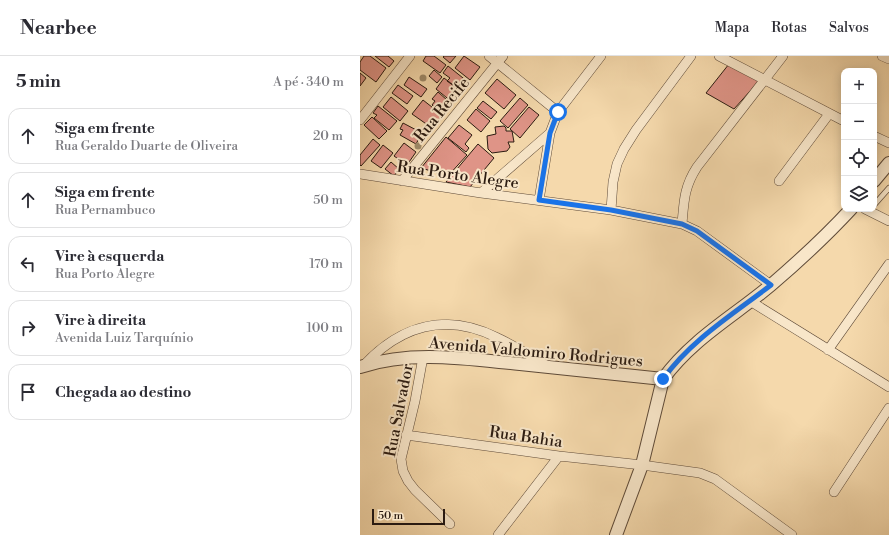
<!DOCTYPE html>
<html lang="pt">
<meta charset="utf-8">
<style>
:root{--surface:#fff;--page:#f7f7f7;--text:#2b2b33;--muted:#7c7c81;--line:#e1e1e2}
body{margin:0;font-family:"Libre Bodoni",serif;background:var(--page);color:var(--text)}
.controls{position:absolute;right:12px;top:12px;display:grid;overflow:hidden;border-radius:8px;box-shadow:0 2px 10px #0003}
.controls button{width:36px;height:36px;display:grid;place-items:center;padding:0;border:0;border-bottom:1px solid var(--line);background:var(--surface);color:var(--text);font:20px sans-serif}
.scale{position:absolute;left:12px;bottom:10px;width:73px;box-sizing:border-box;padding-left:4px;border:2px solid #2b1b11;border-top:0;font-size:11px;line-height:14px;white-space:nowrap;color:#2b1b11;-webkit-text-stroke:3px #f8e6c9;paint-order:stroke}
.stop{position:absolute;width:12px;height:12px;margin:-9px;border:3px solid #1a73e8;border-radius:50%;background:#fff}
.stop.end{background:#1a73e8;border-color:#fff;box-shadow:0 1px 4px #0008}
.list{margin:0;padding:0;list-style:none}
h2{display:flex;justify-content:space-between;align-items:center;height:52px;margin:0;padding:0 16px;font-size:17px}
h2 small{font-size:13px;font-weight:400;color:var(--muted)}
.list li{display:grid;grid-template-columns:26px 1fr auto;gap:12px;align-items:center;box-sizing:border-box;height:56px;margin:0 8px 8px;padding:0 8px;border:1px solid var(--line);border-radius:12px}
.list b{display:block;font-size:15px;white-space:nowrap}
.list p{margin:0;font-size:13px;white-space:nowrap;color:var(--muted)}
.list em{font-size:13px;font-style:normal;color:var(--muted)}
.icon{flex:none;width:22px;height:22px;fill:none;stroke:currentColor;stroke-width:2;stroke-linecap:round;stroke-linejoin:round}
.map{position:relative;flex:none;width:529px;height:479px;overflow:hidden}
header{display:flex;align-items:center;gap:24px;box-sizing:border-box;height:56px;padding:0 20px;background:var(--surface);border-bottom:1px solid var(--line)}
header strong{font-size:19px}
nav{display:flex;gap:22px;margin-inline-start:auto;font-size:14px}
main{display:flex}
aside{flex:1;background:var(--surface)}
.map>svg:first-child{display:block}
.building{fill:#df9487;stroke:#2b1b11}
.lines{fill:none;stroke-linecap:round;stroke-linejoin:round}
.service-casing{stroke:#5e4a38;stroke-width:6}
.minor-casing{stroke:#5e4a38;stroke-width:10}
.tertiary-casing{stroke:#5e4a38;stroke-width:14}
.service{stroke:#f8e6c9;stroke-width:4.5}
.minor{stroke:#f8e6c9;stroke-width:9}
.tertiary{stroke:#f8e6c9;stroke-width:12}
.tree{fill:#9f8b6a}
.route{stroke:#1a73e8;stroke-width:5}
.labels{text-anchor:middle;stroke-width:4;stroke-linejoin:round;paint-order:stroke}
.street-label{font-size:16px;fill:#2b1b11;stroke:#f8e6c9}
</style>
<header>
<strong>Nearbee</strong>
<nav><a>Mapa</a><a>Rotas</a><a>Salvos</a></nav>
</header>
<main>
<aside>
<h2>5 min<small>A pé · 340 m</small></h2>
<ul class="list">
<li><svg class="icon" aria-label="ahead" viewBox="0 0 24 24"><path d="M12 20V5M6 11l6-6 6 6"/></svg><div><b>Siga em frente</b><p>Rua Geraldo Duarte de Oliveira</p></div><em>20 m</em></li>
<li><svg class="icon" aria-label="ahead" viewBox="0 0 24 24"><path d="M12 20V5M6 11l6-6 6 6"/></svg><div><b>Siga em frente</b><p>Rua Pernambuco</p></div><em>50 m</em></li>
<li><svg class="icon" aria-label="left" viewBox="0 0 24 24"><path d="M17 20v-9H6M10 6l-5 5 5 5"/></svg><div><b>Vire à esquerda</b><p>Rua Porto Alegre</p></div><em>170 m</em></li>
<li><svg class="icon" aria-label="right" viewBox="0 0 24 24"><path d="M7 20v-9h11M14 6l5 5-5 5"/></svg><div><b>Vire à direita</b><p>Avenida Luiz Tarquínio</p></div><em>100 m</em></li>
<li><svg class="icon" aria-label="arrive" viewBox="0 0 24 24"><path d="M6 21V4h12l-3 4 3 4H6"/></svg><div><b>Chegada ao destino</b></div></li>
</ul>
</aside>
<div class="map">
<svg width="529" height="479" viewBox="0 0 529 479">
<rect width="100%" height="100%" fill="#f5d9ac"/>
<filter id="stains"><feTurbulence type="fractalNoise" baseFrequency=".005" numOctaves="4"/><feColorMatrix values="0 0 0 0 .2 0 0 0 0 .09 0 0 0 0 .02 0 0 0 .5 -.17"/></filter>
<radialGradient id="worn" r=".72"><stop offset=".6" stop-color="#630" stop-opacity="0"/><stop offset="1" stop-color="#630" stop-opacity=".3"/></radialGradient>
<path class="building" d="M 4,0 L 10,0 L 26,12 L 16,26 L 0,14 L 0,6 Z
M 15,0 L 28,0 L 34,5 L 29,11 Z
M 66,0 L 74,0 L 86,9 L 80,17 L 63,5 Z
M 84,0 L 96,0 L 90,7 L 83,1 Z
M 104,0 L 120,11 L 110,24 L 95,12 Z
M 369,8 L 400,24 L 374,53 L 346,37 Z
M 88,10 L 108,26 L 101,35 L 87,25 L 90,22 L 83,17 Z
M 74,14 L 82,21 L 77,27 L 69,20 Z
M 0,17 L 6,22 L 0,30 Z
M 49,21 L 67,33 L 61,41 L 44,29 Z
M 84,22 L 101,35 L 92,46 L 76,33 Z
M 137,23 L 156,39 L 144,53 L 125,37 Z
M 38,29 L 53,40 L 47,48 L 32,37 Z
M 78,36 L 87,44 L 85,47 L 88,49 L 82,57 L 72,49 L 75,45 L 72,43 Z
M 31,41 L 48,55 L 40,65 L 23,51 Z
M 160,42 L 168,49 L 148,72 L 140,65 Z
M 63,44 L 82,59 L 72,72 L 52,58 Z
M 123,45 L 137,56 L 131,63 L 117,52 Z
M 18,50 L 37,65 L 29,74 L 14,62 L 17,59 L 13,57 Z
M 169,51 L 179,59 L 160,82 L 150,73 Z
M 116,53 L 130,65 L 121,76 L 107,64 Z
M 12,61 L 27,75 L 19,83 L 4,69 Z
M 43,67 L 62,77 L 56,88 L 40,79 L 43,74 L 40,73 Z
M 99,69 L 112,79 L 105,88 L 109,92 L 106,96 L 88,82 Z
M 144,70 L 146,72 L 146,75 L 152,75 L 154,86 L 148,86 L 150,91 L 147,95 L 132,97 L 128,93 L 127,80 L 136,78 L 135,71 Z
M 86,81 L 107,99 L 88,120 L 61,112 Z
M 13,83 L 20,89 L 1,110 L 0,109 L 0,99 Z
M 44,87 L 56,96 L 47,109 L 34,100 Z
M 118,88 L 134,102 L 110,131 L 86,126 Z
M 23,89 L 33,97 L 21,112 L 11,105 Z
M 31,106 L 39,113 L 34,120 L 25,113 Z"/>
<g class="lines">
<defs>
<path id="service" d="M 514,149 L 529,132"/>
<path id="minor" d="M 129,0 L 198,56
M 359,0 L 484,65
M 522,0 L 529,3
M 0,64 L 50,0
M 514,80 L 529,87
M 0,118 L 121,137 L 251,154 L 322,168 L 337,175 L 411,229
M 42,125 L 143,0
M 419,125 L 469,58
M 121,137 L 190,77 L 198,56 L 241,0
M 179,144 L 190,77
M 505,153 L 529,165
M 251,154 L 253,126 L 257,108 L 264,93 L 276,74 L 331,0
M 322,168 C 324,145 324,131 337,111 L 423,0
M 390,245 L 529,331
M 468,294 L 529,208
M 63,301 L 55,345 L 41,403 L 43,415 L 48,425 L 55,434 L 90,468
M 3,310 C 41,269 86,256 138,282 C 155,290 170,300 186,309
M 46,379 L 199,400 L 282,409 L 340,417 L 355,423 L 432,479
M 474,436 L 529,352
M 138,479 L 199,400"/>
<path id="tertiary" d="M 514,125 L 529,107
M 0,311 C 52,294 107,303 160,308 C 208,313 255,318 303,323
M 256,479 L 282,409 L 303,323 C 332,283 374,260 411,229 C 439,205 466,180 491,153"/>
</defs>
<use href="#service" class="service-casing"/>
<use href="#minor" class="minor-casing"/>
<use href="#tertiary" class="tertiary-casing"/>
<use href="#service" class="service"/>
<use href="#minor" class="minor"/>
<use href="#tertiary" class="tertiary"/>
</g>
<g class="tree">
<circle cx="63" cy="22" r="3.5"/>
<circle cx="58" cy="90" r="3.5"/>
</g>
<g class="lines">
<path class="route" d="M 198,56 L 190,77 L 179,144 L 251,154 L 322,168 L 337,175 L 411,229 C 373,258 331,284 303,323"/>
</g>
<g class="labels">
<g class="street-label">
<text transform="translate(81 53) rotate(-51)" y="6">Rua Recife</text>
<text transform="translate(98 118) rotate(8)" y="6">Rua Porto Alegre</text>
<text transform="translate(176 295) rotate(5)" y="6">Avenida Valdomiro Rodrigues</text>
<text transform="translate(38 354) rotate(-79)" y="6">Rua Salvador</text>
<text transform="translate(166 380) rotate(8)" y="6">Rua Bahia</text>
</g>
</g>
<rect width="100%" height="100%" filter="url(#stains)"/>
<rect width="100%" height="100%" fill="url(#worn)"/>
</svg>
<div class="controls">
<button>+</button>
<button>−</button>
<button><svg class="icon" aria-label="locate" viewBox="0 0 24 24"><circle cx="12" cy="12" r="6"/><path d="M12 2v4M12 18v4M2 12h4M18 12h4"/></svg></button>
<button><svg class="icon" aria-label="layers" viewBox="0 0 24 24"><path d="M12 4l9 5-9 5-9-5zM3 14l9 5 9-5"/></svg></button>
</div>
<div class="scale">50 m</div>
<div class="stop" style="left:198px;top:56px"></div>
<div class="stop end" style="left:303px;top:323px"></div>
</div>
</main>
